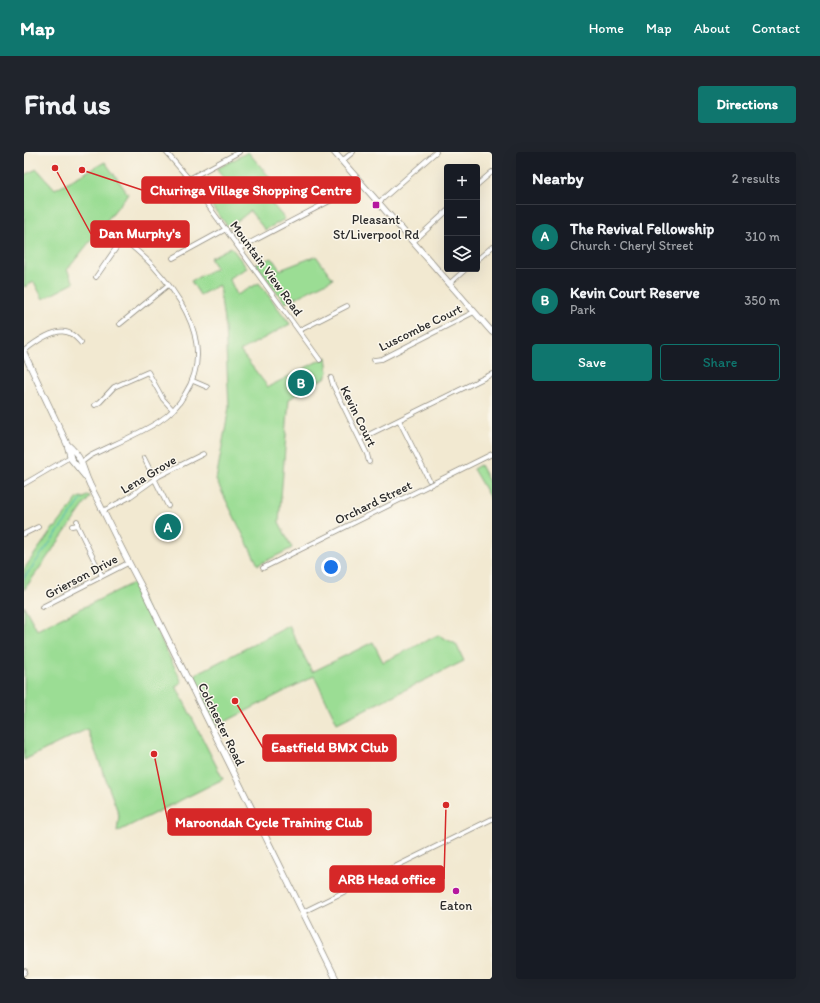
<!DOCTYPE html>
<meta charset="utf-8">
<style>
:root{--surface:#171b24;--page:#20242c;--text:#f1f3f6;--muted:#9ea1a6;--line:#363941;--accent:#0f766e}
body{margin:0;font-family:Itim,sans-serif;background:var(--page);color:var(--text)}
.controls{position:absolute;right:12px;top:12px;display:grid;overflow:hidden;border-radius:4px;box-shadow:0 4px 16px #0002}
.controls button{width:36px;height:36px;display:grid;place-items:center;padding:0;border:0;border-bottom:1px solid var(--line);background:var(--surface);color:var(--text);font:20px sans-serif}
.you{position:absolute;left:307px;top:415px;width:14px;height:14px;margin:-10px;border:3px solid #fff;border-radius:50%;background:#1a73e8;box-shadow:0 0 0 6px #1a73e833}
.badge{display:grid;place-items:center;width:26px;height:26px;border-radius:50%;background:var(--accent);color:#fff;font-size:13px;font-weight:700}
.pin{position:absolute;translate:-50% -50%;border:2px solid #fff;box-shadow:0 1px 4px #0006}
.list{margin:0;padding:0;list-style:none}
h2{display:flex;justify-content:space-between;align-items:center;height:52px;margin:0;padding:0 16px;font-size:17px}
h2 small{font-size:13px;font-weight:400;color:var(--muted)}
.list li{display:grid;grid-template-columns:26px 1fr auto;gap:12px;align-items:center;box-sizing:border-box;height:64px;padding:0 16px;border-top:1px solid var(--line)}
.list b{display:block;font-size:15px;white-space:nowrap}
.list p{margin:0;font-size:13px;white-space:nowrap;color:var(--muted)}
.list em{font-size:13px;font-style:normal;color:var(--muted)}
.actions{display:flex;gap:8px;padding:12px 16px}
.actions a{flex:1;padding:9px 0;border:1px solid var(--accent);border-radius:4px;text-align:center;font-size:14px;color:var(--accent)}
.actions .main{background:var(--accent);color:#fff}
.icon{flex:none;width:22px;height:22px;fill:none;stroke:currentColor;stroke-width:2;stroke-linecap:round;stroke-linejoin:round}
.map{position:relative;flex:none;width:468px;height:827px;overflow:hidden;border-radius:4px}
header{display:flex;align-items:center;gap:24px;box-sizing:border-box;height:56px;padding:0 20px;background:var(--accent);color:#fff}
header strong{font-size:19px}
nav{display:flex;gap:22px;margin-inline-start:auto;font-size:14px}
.intro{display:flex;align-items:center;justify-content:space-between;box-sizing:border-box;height:96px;padding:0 24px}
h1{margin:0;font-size:28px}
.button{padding:10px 18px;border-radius:4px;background:var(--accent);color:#fff;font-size:14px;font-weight:700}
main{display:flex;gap:24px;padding:0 24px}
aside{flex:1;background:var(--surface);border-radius:4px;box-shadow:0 4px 16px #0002}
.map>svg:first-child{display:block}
.green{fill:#9bdd94;stroke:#638460}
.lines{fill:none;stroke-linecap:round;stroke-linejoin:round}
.stream{stroke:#40afbb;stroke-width:1}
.minor-casing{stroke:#8e8a7e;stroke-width:5.5}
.secondary-casing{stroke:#8e8a7e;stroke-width:7}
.minor{stroke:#fff;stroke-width:4}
.secondary{stroke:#fff;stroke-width:5.5}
.poi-dot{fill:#b5179e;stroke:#fbf7ec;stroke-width:1.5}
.labels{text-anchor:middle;stroke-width:3;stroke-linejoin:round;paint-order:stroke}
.poi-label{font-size:13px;fill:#2b2b2b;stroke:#fbf7ec}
.street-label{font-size:13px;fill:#2b2b2b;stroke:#fbf7ec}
.leader{fill:none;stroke:#d62828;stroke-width:1.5}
.callout-dot{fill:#d62828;stroke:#fbf7ec;stroke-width:1.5}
.callout{fill:#d62828;stroke:#d62828;stroke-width:1.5}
.callout-label{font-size:14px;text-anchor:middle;font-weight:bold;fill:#fff}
</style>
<header>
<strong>Map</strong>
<nav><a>Home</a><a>Map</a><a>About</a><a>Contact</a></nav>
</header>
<div class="intro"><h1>Find us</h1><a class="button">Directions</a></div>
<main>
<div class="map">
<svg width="468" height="827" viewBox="0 0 468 827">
<rect width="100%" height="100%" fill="#fbf7ec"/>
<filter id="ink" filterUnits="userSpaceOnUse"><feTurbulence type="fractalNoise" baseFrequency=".025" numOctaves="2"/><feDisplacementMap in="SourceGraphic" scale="8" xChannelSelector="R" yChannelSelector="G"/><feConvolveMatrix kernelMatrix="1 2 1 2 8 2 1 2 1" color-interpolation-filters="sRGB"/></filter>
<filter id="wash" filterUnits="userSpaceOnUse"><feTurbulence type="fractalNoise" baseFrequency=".012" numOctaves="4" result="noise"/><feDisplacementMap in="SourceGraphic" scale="16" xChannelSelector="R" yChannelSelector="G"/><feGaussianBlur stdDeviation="0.9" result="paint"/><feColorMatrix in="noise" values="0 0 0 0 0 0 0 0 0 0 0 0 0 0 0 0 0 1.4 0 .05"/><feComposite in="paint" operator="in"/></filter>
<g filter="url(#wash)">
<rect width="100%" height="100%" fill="#f2e9d1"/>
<path class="green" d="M 224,0 L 250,30 L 236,38 L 261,67 L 241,78 L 226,59 L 205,76 L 185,50 L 208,36 L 193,17 Z
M 81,10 L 104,42 L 43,118 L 50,131 L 19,147 L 10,130 L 0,135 L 0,23 L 13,17 L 31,37 Z
M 207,95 L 223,116 L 205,126 L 213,143 L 235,131 L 266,172 L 216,199 L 244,235 L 302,205 L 304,220 L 301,226 L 280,236 L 280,239 L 265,247 L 255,370 L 268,396 L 234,413 L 192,328 L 205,255 L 201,176 L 195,133 L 176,143 L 167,129 L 192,116 L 186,106 Z
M 292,104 L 309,127 L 261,151 L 232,112 L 248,106 L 256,118 Z
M 456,313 L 468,335 L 467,348 L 449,317 Z
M 65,343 L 66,345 L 0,438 L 0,417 L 30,375 L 31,376 L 54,346 L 57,345 L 60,346 Z
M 109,431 L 158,530 L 152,534 L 199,627 L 93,680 L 95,663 L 63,577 L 0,608 L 0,454 L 13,478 Z
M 265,474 L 288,520 L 349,490 L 359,510 L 414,483 L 432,492 L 440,509 L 313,571 L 290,524 L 193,574 L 168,524 Z"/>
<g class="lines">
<path class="stream" d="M 0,426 L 58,347"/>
</g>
</g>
<g filter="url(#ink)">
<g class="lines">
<defs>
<path id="minor" d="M 142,0 L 165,27 L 296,208
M 318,9 L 329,0
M 165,27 L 215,0
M 453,33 L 468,20
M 354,51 L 412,0
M 389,90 L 423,59
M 216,96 L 338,32
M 149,106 L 202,77
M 453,108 L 468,95
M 72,125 L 99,86
M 425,132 L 442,117
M 96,172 L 144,133
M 276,178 L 323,154
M 0,199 C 10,191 29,177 42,180 C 49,181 53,187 57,191
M 350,208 L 358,207 L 450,160
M 307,226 L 309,233 L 343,302 L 345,310
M 169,229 L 183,235
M 71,253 L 76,250 L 90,235 L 124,220 L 139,247 L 149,258
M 375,268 L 405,328
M 336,287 L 468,222
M 120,306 L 144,354
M 58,310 L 66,304 C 88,293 113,283 134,270 C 145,263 155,253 161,242 C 190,197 161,149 129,114 C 116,100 100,89 87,75
M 0,332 L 46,305
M 79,359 L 104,346 L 135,324 L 179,302
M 53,373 L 78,424
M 48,374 L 53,373 L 53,369
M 0,382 L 14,375
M 239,416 L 468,302
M 18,455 L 104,411
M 279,760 L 468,667
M 0,821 L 1,819"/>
<path id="secondary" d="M 310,0 L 468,180
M 0,201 L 43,292 L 47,307 L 61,324
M 43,292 C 60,307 57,314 66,333 C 84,368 101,405 120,439 L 312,827"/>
</defs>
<use href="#minor" class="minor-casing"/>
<use href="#secondary" class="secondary-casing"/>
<use href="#minor" class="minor"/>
<use href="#secondary" class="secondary"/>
</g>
</g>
<g class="poi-dot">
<rect x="348" y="49" width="8" height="8" rx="2"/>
<circle cx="432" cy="739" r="4"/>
</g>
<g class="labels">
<g class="poi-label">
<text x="352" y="72">Pleasant<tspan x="352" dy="15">St/Liverpool Rd</tspan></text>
<text x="432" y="758">Eaton</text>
</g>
<g class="street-label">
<text transform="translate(243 116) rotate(54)" y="5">Mountain View Road</text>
<text transform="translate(396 175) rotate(-26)" y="5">Luscombe Court</text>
<text transform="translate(335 264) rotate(64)" y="5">Kevin Court</text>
<text transform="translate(124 322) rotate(-31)" y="5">Lena Grove</text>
<text transform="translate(349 350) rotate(-26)" y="5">Orchard Street</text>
<text transform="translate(57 424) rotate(-28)" y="5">Grierson Drive</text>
<text transform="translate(198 572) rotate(64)" y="5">Colchester Road</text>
</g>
</g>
<path class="leader" d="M58 18L118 38M31 16L67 82M211 549L239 596M130 602L144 670M422 653L420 727"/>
<g class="callout-dot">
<circle cx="58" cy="18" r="4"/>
<circle cx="31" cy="16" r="4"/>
<circle cx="211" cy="549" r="4"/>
<circle cx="130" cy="602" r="4"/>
<circle cx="422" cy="653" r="4"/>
</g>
<g class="callout">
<rect x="118" y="25" width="218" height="26" rx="4"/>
<rect x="67" y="69" width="98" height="26" rx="4"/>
<rect x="239" y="583" width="133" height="26" rx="4"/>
<rect x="144" y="657" width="203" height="26" rx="4"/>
<rect x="306" y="714" width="114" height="26" rx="4"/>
</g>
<g class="callout-label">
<text x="227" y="43">Churinga Village Shopping Centre</text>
<text x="116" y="86">Dan Murphy's</text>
<text x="306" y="600">Eastfield BMX Club</text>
<text x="245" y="675">Maroondah Cycle Training Club</text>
<text x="363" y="732">ARB Head office</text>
</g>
</svg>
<div class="controls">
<button>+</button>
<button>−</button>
<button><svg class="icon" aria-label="layers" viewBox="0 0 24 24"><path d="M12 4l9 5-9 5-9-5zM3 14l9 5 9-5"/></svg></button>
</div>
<div class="you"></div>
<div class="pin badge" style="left:144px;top:375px">A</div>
<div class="pin badge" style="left:277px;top:231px">B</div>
</div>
<aside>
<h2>Nearby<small>2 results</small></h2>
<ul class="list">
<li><span class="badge">A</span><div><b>The Revival Fellowship</b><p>Church · Cheryl Street</p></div><em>310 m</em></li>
<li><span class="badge">B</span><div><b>Kevin Court Reserve</b><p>Park</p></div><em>350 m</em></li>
</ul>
<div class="actions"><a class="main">Save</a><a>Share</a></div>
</aside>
</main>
